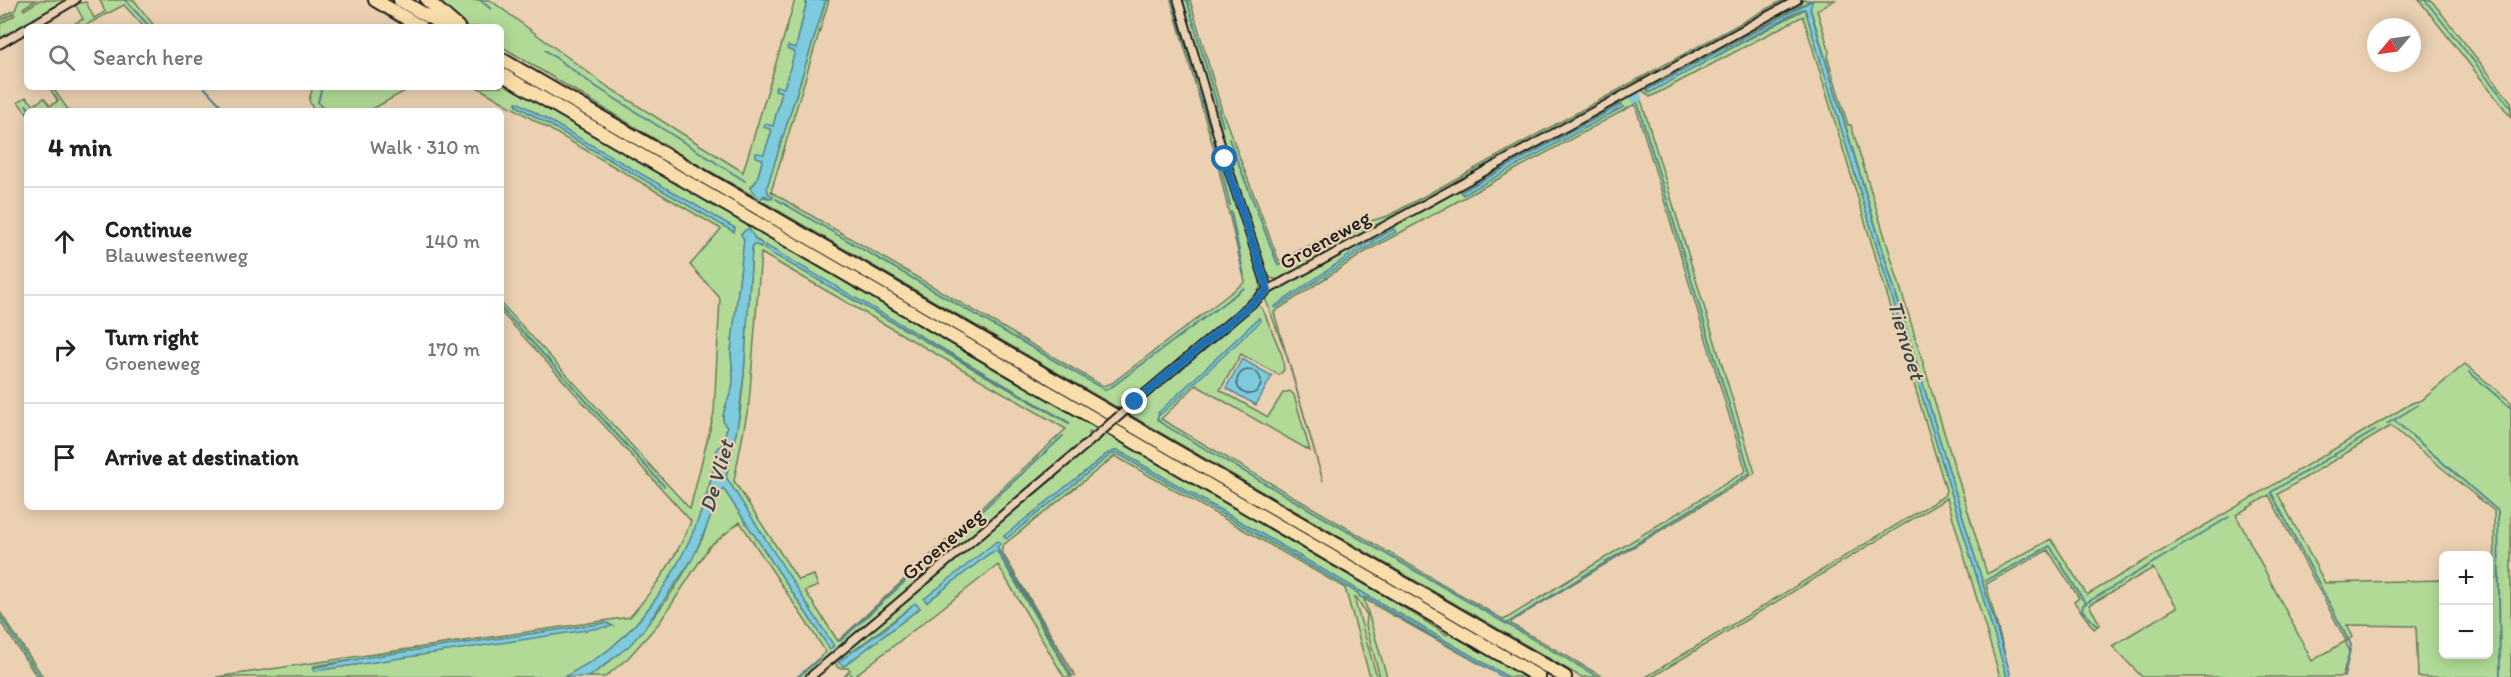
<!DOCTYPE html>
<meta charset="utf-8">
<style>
:root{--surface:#fff;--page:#f2f2f2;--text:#202124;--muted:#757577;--line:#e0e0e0}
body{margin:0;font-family:Itim,sans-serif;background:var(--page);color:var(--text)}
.controls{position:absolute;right:18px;bottom:18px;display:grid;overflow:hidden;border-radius:9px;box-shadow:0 3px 15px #0003}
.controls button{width:54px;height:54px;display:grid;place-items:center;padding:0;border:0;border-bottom:2px solid var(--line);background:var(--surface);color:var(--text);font:30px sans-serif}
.compass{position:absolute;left:2367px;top:18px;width:54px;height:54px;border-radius:50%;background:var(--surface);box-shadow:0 3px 15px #0003;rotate:241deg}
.stop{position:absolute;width:18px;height:18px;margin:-14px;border:4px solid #1f6fb2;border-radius:50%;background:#fff}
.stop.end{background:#1f6fb2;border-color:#fff;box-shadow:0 2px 6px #0008}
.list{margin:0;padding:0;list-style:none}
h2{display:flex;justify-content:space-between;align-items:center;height:78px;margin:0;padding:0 24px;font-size:26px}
h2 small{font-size:20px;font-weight:400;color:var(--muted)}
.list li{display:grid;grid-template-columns:39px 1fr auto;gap:18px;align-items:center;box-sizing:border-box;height:108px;padding:0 24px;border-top:2px solid var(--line)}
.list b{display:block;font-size:22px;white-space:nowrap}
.list p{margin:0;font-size:20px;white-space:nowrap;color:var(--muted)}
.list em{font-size:20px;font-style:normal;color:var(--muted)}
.icon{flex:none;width:33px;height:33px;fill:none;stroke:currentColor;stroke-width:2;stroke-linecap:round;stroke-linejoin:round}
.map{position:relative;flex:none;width:2511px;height:677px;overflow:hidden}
.search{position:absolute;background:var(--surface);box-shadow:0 3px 15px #0003;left:24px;top:24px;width:480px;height:66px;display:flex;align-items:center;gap:15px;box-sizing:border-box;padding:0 21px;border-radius:9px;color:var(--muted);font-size:22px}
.panel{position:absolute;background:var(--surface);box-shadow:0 3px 15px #0003;left:24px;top:108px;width:480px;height:402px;border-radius:9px}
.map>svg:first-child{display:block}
.green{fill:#b1da97;stroke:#667b5a;stroke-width:1.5;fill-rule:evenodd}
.water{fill:#7fcbde;stroke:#578590;stroke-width:1.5}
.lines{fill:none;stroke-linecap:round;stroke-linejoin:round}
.shore{stroke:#44626a;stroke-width:1.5}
.stream{stroke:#578590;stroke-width:2}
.canal{stroke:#7fcbde;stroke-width:8}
.street-casing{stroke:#1c1c1c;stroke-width:11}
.highway-casing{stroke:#1c1c1c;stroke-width:16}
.street{stroke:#ebd1b2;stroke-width:7}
.highway{stroke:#f9deab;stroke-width:12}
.street-bridge-casing{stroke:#1c1c1c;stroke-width:11;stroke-linecap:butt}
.street-bridge{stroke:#ebd1b2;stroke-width:7}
.route{stroke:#1f6fb2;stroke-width:8}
.labels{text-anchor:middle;stroke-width:4.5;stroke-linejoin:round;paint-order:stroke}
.street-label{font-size:21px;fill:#1c1c1c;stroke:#ebd1b2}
.water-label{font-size:22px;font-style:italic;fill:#35484c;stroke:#ebd1b2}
</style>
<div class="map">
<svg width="2511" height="677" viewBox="0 0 2511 677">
<rect width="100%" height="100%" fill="#ebd1b2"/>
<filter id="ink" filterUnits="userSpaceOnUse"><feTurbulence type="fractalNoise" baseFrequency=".0167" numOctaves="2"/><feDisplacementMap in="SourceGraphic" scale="12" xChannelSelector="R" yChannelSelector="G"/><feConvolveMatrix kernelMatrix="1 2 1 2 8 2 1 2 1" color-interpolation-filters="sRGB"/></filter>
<g filter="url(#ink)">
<path class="green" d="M 19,0 L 36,0 L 23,8 L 24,10 L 40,0 L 72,0 L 0,42 L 0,24 L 15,15 L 14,13 L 0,21 L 0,18 L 15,10 Z
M 100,0 L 134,0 L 155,27 L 144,27 L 124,5 L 82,27 L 69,27 L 83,19 L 75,4 L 86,2 L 94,18 L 105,12 Z
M 431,0 L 490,0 L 608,87 L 743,172 L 795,0 L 807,0 L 796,48 L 787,49 L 795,52 L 784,88 L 775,90 L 782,92 L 773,127 L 765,124 L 772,130 L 764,155 L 756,154 L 756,157 L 763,158 L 757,180 L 750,188 L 758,195 L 757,198 L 681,155 L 501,46 L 501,27 L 468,27 Z
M 826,0 L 829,0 L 771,192 L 1103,386 L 1112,383 L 1245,282 L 1215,153 L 1171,0 L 1175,0 L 1260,274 L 1260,288 L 1252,299 L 1123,406 L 1135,413 L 1138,403 L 1258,304 L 1263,310 L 1282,355 L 1284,370 L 1279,375 L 1241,354 L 1220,390 L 1268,417 L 1283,393 L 1290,391 L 1294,395 L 1310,451 L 1196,385 L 1161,419 L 1504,620 L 1746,471 L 1635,104 L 1365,252 L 1274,312 L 1323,481 L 1288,359 L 1265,298 L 1282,286 L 1636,91 L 1642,103 L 1755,473 L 1512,621 L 1511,624 L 1603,677 L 1581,677 L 760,200 L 760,196 L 772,199 L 773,197 L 768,193 L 767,187 ZM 1621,104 L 1623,107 L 1462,194 L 1461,192 Z
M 1181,0 L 1190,0 L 1222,111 L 1279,261 L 1340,230 L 1388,216 L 1783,0 L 1792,0 L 1278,280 L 1271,278 L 1265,271 L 1222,140 Z
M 1803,0 L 1811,0 L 1647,90 L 1649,92 L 1805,9 L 2007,677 L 2000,677 L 1947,498 L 1652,677 L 1646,677 L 1944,496 L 1946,490 L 1803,16 L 1650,97 L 1643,91 L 1645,87 Z
M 1813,0 L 1835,0 L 1817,10 L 1829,50 L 1828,59 L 1848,125 L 1851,125 L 1987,574 L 2051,539 L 2087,595 L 2412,403 L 2422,400 L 2465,364 L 2511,402 L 2511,677 L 2418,677 L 2416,626 L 2347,625 L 2353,637 L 2346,641 L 2349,653 L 2342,677 L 2142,677 L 2112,646 L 2177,607 L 2153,568 L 2089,605 L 2100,624 L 2094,629 L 2074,602 L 2079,598 L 2048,550 L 1986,584 L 2011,677 L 1810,7 ZM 2391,426 L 2494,511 L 2495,578 L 2489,579 L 2488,654 L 2444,654 L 2443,580 L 2325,583 L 2278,494 ZM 2269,495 L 2346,641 L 2312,661 L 2236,515 Z
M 2419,0 L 2431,0 L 2511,102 L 2511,117 Z
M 501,81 L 1387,597 L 1447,635 L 1449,633 L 1525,677 L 1508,677 L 1117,450 L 1107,454 L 1004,537 L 1006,538 L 1110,455 L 1117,453 L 1358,593 L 1360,597 L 1367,598 L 1503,677 L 1364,599 L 1387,677 L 1380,677 L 1366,626 L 1367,615 L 1356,597 L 1354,598 L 1377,677 L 1370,677 L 1345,588 L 1115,456 L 1002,546 L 1002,552 L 1076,677 L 996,546 L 924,599 L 927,602 L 990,553 L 997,551 L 1071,677 L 1064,677 L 998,565 L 857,674 L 859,677 L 853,677 L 851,674 L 851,677 L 844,677 L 850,670 L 848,668 L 838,668 L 834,660 L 1090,445 L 1101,439 L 1090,431 L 1086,441 L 806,677 L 797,677 L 826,652 L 740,522 L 709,547 L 660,622 L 628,658 L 605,677 L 589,677 C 637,644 675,596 700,543 C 708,528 713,500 723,488 L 830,649 L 726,477 L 740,413 L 744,374 L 752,248 L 754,244 L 761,247 L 762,244 L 746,230 L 741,234 L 744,240 L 731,351 C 731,363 735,376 732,389 C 729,400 717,419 727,427 L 723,444 L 717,449 C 706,521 669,598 612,647 C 598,659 581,667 565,677 L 216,677 L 630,617 C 654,589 678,556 691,521 L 501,312 L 501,303 L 690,509 L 714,413 L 720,298 L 690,265 L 721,229 L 477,87 L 501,87 ZM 516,103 L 735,228 L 734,231 L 517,106 ZM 765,246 L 1069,423 L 1070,424 L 764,249 ZM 761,253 L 1066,429 L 838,641 L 805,591 L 818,586 L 814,575 L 798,580 L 734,481 L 749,403 ZM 915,604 L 920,608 L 844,666 L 839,662 ZM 606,623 L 609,624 L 608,626 L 315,671 L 314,666 Z
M 49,87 L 52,87 L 69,111 L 27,111 L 27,114 L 18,102 L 26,97 L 34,105 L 44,98 L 50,106 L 58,101 Z
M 313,87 L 412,87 L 369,111 L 314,111 L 309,100 Z
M 0,612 L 43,677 L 37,677 L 0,621 Z"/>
<path class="water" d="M 807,0 L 826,0 L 767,187 L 768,193 L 773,197 L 772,199 L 764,195 L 760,200 L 750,188 L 756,182 L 763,159 L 756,157 L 756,153 L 764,154 L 772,130 L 764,127 L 765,124 L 773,126 L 782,92 L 775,90 L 776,86 L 784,88 L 795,52 L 787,49 L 788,46 L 796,48 Z
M 1813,0 L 1810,9 L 2011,677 L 2007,677 L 1805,9 L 1798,11 L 1649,93 L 1647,90 Z
M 517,102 L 735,228 L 734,232 L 517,106 Z
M 1622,104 L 1623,107 L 1463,195 L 1461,192 Z
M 749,228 L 755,239 L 762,244 L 761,247 L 754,244 L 752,248 L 744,374 L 737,429 L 726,477 L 834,646 L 830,649 L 723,488 L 693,558 L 645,628 L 629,646 L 589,677 L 565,677 C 580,667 598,659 612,647 C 667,600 707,519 717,449 L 723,444 L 727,427 C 717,421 729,399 732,389 C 735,376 731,363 731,351 L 744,240 L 741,234 Z
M 1394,229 L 1396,232 L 1363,250 L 1276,308 L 1274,307 L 1363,246 Z
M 765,245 L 1070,423 L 764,249 Z
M 1259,318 L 1261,321 L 1160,415 L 1158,413 Z
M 1242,359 L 1272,376 L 1256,405 L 1226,388 Z
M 1117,450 L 1508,677 L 1503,677 L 1367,598 L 1360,597 L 1358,593 L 1117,453 L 1110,455 L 1006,539 L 1004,536 L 1107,454 Z
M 997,541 L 1000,544 L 997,547 L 1073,677 L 997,551 L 990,553 L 927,602 L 924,599 Z
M 915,603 L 920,608 L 844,666 L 838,662 L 886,628 Z
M 606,623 L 613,626 L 315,671 L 313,668 L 369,657 Z"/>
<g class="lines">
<path class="shore" d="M1237 382a12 12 0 1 1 24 0a12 12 0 1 1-24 0Z"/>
<path class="stream" d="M 125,0 L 150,27
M 480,0 L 491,9
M 1187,0 L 1223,126
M 2425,0 L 2511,108
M 1174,6 L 1197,82
M 545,50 L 595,86 L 745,181
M 204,87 L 226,111
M 322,87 L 318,102 L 324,111
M 1199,91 L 1211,131
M 26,105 L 31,111
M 1229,139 L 1278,265 L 1351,232 L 1370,226
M 1214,140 L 1230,205
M 776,199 L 1105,390 L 1113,386 L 1244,288
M 1231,212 L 1244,275
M 501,308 L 664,486
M 2469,372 L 2511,408
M 1159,414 L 1157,419 L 1161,423 L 1598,677
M 2394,420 L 2498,511 L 2500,677
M 2387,424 L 2418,405
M 1985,581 L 2050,546 L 2085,603
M 0,616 L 40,677
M 1506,624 L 1750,473 L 1636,98
M 2097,626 L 2082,610 L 2083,605 L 2229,517
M 840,641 L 1063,436
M 798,677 L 819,659
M 2344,677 L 2351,645 L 2271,492 L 2376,430"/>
<path class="canal" d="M 1634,99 L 1638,97"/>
<defs>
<path id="street" d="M 1178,0 L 1221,146 L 1268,290
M 29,27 L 75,0
M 0,44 L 27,28
M 1135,402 L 1268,290 L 1797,0
M 810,677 L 1088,443"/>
<path id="highway" d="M 375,0 L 421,27
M 400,0 L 446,27
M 427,0 L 458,27
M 501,59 L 1565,677
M 501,74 L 1539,677"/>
</defs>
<use href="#street" class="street-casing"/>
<use href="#highway" class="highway-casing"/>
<use href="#street" class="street"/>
<use href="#highway" class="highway"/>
<defs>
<path id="street-bridge" d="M 1088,443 L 1135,402"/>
</defs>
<use href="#street-bridge" class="street-bridge-casing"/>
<use href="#street-bridge" class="street-bridge"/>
</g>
</g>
<g class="lines" filter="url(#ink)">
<path class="route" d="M 1135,402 L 1268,290 L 1225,159"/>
</g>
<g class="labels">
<g class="street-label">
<text transform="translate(1325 240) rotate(-29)" y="7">Groeneweg</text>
<text transform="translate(943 544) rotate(-40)" y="7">Groeneweg</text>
</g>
<g class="water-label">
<text transform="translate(1907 340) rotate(73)" y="8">Tienvoet</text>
<text transform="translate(716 476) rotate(-74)" y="8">De Vliet</text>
</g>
</g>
</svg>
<div class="controls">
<button>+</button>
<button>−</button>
</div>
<svg class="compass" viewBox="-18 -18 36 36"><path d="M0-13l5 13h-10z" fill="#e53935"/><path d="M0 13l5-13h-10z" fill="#757577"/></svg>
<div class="stop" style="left:1225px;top:159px"></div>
<div class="stop end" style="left:1135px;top:402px"></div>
<div class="search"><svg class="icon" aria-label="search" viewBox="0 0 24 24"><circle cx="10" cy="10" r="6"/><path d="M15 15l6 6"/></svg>Search here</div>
<section class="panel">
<h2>4 min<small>Walk · 310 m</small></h2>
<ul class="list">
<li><svg class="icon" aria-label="ahead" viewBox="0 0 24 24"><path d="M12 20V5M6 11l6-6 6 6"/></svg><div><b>Continue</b><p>Blauwesteenweg</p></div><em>140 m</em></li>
<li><svg class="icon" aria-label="right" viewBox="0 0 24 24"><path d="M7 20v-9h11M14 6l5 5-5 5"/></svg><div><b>Turn right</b><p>Groeneweg</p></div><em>170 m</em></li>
<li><svg class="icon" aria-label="arrive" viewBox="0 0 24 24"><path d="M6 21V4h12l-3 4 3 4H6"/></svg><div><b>Arrive at destination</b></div></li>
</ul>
</section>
</div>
